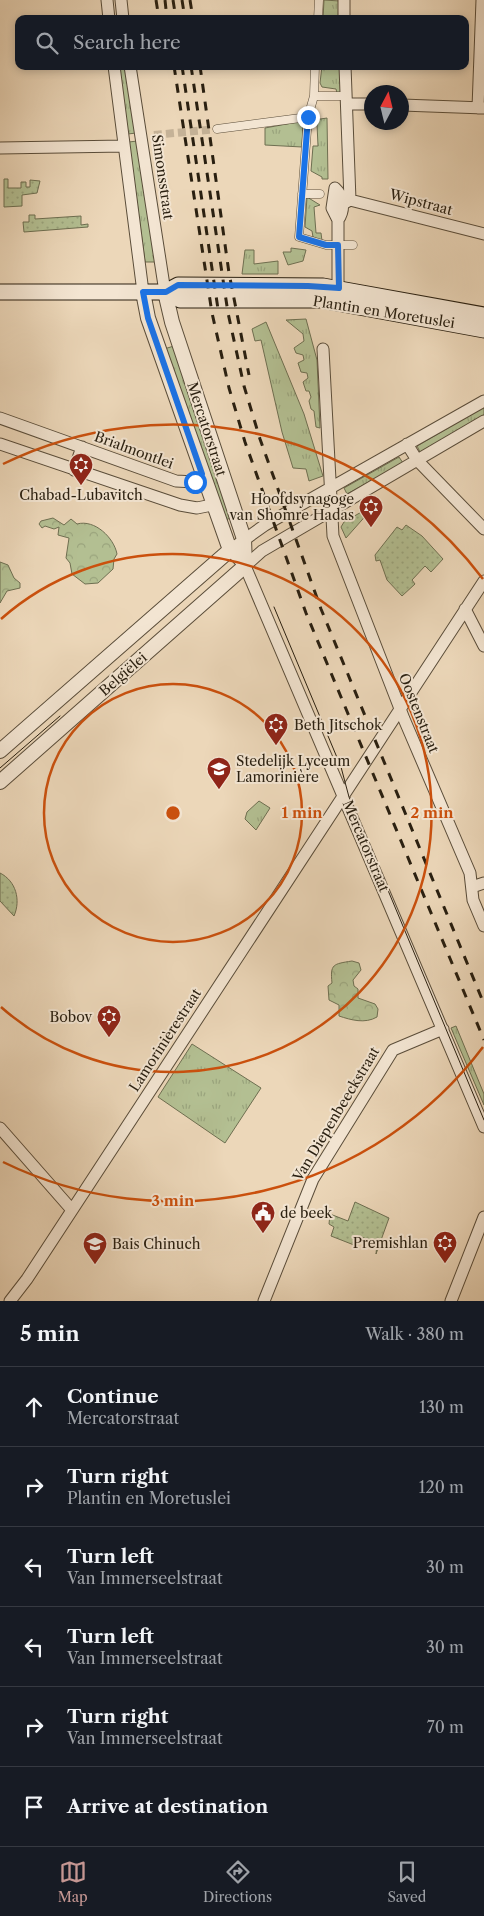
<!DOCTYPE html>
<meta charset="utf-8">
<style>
:root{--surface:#171b24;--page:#242831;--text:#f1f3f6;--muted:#9ea1a6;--line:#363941;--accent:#c59692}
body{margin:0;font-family:"Libre Caslon Text",serif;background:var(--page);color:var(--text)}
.compass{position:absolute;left:364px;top:85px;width:45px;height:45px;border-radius:50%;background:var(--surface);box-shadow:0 2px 8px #0003;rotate:7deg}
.stop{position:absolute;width:15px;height:15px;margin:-11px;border:4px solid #1a73e8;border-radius:50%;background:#fff}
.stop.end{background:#1a73e8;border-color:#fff;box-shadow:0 1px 5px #0008}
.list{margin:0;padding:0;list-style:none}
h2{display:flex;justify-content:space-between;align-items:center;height:65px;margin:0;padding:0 20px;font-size:21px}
h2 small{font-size:16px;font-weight:400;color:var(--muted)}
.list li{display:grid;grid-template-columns:32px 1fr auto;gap:15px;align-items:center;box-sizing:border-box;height:80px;padding:0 20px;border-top:1px solid var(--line)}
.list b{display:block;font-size:19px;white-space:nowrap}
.list p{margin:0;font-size:16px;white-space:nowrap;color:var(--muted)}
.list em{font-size:16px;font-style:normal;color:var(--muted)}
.icon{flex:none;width:28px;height:28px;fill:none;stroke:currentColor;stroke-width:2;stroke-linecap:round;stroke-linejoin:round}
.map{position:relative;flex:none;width:484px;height:1301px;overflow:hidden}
.search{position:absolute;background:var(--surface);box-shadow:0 2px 8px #0003;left:15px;right:15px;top:15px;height:55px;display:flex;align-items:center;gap:12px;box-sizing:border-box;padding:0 18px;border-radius:10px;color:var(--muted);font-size:19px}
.sheet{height:545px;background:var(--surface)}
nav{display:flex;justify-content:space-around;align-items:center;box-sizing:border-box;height:70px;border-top:1px solid var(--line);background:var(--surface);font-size:14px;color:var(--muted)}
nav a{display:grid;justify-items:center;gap:2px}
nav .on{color:var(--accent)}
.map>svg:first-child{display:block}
.grass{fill:url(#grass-tufts);stroke:#6e6f51}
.forest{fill:url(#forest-crowns);stroke:#6e6f51}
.garden{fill:url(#garden-dots);stroke:#6e6f51}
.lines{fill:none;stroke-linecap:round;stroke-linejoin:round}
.pedestrian-tunnel{stroke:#c5b297;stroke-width:8;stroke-dasharray:8 4;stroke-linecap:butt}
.pedestrian-casing{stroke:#5a4d3a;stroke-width:9}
.minor-casing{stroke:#5a4d3a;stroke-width:13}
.tertiary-casing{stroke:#5a4d3a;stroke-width:16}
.secondary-casing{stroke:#291f10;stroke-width:17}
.pedestrian{stroke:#f3e5d2;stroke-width:8}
.minor{stroke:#f3e5d2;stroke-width:11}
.tertiary{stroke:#f3e5d2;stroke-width:14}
.secondary{stroke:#f3e5d2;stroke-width:15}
.tram{stroke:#291f10;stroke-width:1}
.rail{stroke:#291f10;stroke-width:3;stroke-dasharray:9 9;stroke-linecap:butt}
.route{stroke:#1a73e8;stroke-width:6}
.ring{fill:none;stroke:#cb500d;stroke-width:2.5}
.labels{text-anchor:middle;stroke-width:4;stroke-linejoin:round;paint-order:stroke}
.street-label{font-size:14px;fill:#291f10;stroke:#f3e5d2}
.poi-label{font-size:14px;fill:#291f10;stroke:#f3e5d2;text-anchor:start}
.centre{fill:#cb500d;stroke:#f3e5d2;stroke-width:2.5}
.ring-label{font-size:15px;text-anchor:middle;font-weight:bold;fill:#cb500d;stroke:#f3e5d2;stroke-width:4;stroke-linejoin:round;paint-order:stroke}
</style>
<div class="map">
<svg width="484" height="1301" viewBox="0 0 484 1301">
<defs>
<pattern id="grass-tufts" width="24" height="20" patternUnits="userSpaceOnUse" patternTransform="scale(1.25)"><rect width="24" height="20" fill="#b3bf92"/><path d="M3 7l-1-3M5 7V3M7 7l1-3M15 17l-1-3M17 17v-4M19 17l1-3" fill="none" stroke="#9aa47d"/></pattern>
<pattern id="forest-crowns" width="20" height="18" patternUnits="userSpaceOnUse" patternTransform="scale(1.25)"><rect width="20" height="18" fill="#b3bf92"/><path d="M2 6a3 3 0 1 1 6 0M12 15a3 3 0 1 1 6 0" fill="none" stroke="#9aa47d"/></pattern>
<pattern id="garden-dots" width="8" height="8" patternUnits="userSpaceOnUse" patternTransform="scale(1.25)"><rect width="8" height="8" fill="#b3bf92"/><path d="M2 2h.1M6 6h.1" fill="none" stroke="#9aa47d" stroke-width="1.8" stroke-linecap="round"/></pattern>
</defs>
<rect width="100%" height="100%" fill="#ecd7b9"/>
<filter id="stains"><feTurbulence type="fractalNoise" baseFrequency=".004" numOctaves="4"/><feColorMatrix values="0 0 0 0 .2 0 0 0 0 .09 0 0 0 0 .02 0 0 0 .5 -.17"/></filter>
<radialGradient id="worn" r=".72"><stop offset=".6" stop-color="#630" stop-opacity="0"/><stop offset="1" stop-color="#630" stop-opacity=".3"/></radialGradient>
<path class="grass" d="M 324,0 L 340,1 L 340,19 L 323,19 Z
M 119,66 L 127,66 L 136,133 L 128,134 Z
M 322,66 L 341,66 L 341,93 L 337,93 L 336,89 L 322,87 L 320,83 Z
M 327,118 L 328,179 L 322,179 L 322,177 L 311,171 L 313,146 L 318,146 L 317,124 L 314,124 L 314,120 Z
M 303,121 L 302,147 L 265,145 L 265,128 Z
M 137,141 L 155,262 L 145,262 L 129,142 Z
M 307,197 L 320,205 L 314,207 L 316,233 L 321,233 L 322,241 L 313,237 L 312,231 L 305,227 Z
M 291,248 L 306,250 L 303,261 L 288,265 L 283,252 L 291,252 Z
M 245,250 L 254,250 L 254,264 L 278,261 L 278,274 L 242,274 Z
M 306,319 L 317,360 L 320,428 L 316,427 L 314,411 L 311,409 L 309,401 L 311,397 L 309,391 L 306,391 L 303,382 L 308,378 L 307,373 L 301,372 L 298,363 L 304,360 L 303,355 L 296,353 L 294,348 L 304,341 L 303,334 L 286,320 Z
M 266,322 L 304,414 L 323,476 L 309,481 L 306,469 L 293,468 L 282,432 L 261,340 L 255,341 L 252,329 Z
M 174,346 L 231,517 L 224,522 L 164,349 Z
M 484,407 L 484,415 L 420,452 L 417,446 Z
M 399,457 L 403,463 L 347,494 L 344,488 Z
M 259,801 L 270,808 L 256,830 L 245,819 L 247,812 Z
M 456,1026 L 484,1094 L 484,1105 L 451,1028 Z
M 192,1044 L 261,1088 L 225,1143 L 158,1097 Z"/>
<path class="forest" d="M 53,518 L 64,525 L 71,519 L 77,524 C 95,519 114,538 117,554 L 114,559 L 113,569 L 98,583 L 85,584 L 72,574 L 70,563 L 66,558 L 69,538 L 58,535 L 59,527 L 54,529 L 45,526 L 42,528 L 39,524 L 41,521 Z
M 0,562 L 8,565 L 14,578 L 20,583 L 20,588 L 7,591 L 0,603 Z
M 352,961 L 359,963 L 361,970 L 353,980 L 354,986 L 358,989 L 358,998 L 375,1004 L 378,1009 L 377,1017 C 365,1024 351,1020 339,1016 L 339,1005 L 329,1000 L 328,986 L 332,983 C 330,964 333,964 352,961 Z"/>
<path class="garden" d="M 4,179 L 8,179 L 8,188 L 21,188 L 21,182 L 26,182 L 26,187 L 30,187 L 30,180 L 40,181 L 37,193 L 22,195 L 22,206 L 4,207 Z
M 29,215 L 35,215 L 35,219 L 81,216 L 81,225 L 88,224 L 88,227 L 24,232 L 23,222 L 29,222 Z
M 377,503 L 346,538 L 341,527 L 344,522 Z
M 406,525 L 422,536 L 443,559 L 431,572 L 425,566 L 412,580 L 415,584 L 402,596 L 387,580 L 380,560 L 376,561 L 375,555 L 397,527 L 402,530 Z
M 0,873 C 16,881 21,900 14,916 L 0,901 Z
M 355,1202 L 389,1218 L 376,1254 L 377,1244 L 371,1242 L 368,1245 L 370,1240 L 358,1236 L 354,1245 L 331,1236 L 334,1227 L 329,1224 L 330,1214 L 348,1221 Z"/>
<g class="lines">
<path class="pedestrian-tunnel" d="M 154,135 L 217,129"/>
<defs>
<path id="pedestrian" d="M 318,19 L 319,0
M 315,66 L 314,96 L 308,117 L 299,237 L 326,245 L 353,245
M 314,96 L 346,96
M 217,129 L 308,117
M 302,194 L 320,194"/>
<path id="minor" d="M 107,0 L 109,19
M 121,0 L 123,19
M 344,0 L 344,19
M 114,66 L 143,292
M 130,66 L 165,292
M 347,104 L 372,104
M 402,105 L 484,108
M 478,108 L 482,0
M 0,148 L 124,146
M 350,200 L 484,234
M 343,204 L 350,200 L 345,66
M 338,220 C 345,210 344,196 335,188 L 332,208 L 338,220 L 338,295
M 323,349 L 333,536 L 404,719 L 470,873 L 473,900 L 484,926
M 484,401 L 265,525 L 230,550 L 245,566 L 484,1127
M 0,418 L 176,481 L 195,482 L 202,474
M 0,444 L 180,505 L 197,508 L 212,505
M 407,444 L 417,460 L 484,529
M 74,470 L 82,447
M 245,566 L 262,551 L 484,421
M 465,609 L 484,646
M 472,887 L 484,883
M 0,1128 L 72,1210
M 10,1301 L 27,1279 L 484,581
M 264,1301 L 313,1179 L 393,1050 L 443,1029
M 451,1301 L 484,1217"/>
<path id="tertiary" d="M 0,751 L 230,550 L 148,318 L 143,292
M 0,782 L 245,566 L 244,539 L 172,322 L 165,292"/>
<path id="secondary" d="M 0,292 L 165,292 L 180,300 L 321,300 L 484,330
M 165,292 L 178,285 L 323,286 L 484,315"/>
</defs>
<use href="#pedestrian" class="pedestrian-casing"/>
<use href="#minor" class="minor-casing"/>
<use href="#tertiary" class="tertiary-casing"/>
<use href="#secondary" class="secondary-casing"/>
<use href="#pedestrian" class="pedestrian"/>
<use href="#minor" class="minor"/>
<use href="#tertiary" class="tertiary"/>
<use href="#secondary" class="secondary"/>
<path class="tram" d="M 274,607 L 341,767 L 349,797 L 484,1120
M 0,768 L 60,716"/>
<path class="rail" d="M 156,0 L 159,19
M 165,0 L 167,19
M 173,0 L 176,19
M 182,0 L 185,19
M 190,0 L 193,19
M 174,66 L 212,313 L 229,388 L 245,442 L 306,613 L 484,1040
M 182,66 L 218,309
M 191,66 L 228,313 L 244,386 L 260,439 L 321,609 L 484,1004
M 200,66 L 229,273 L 249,375"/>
</g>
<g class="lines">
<path class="route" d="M 195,482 L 202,474 L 148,318 L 143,292 L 166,292 L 178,285 L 308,286 L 339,288 L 338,245 L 326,245 L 299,237 L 308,117"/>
</g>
<g class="ring">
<circle cx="173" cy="813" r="129"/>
<path d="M1 619A259 259 0 1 1 1 1007"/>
<path d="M483 1047A388 388 0 0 1 3 1162M3 464A388 388 0 0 1 483 579"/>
</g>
<defs>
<symbol id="synagogue-pin" viewBox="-11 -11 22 30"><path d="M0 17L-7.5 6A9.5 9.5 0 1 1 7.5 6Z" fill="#8f2418" stroke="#f3e5d2"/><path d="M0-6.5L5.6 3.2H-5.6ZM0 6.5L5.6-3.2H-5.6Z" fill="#fff"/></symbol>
<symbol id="school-pin" viewBox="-11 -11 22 30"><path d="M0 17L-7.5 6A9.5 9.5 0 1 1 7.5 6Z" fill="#8f2418" stroke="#f3e5d2"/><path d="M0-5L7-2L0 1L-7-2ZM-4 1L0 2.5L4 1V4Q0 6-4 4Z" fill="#fff"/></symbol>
<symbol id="civic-pin" viewBox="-11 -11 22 30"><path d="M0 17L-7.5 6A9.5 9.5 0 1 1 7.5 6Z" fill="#8f2418" stroke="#f3e5d2"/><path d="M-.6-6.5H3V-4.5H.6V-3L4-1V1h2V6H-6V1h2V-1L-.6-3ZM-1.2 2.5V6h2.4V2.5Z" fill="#fff"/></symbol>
</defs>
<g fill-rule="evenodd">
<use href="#synagogue-pin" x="67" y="451" width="28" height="38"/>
<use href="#synagogue-pin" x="357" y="493" width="28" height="38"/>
<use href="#synagogue-pin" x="262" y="711" width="28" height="38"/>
<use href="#school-pin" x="205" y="755" width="28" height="38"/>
<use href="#synagogue-pin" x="95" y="1003" width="28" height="38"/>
<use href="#civic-pin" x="249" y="1199" width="28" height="38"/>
<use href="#synagogue-pin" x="431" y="1229" width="28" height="38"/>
<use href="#school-pin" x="81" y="1230" width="28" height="38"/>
</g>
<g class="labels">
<g class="street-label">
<text transform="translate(163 177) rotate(82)" y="5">Simonsstraat</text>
<text transform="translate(421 202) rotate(15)" y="5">Wipstraat</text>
<text transform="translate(384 312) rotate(9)" y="5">Plantin en Moretuslei</text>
<text transform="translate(207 429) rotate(72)" y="5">Mercatorstraat</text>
<text transform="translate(134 450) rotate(20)" y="5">Brialmontlei</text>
<text transform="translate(123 674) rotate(-41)" y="5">Belgiëlei</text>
<text transform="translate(419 713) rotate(68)" y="5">Oostenstraat</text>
<text transform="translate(366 846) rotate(67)" y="5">Mercatorstraat</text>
<text transform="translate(165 1040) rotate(-57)" y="5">Lamorinièrestraat</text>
<text transform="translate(336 1114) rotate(-59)" y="5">Van Diepenbeeckstraat</text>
</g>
<g class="poi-label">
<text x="81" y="500" text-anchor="middle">Chabad-Lubavitch</text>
<text x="354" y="504" text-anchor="end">Hoofdsynagoge<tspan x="354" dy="16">van Shomre Hadas</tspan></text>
<text x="294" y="730">Beth Jitschok</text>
<text x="236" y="766">Stedelijk Lyceum<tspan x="236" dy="16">Lamorinière</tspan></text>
<text x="92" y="1022" text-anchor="end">Bobov</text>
<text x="280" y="1218">de beek</text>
<text x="428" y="1248" text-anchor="end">Premishlan</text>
<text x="112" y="1249">Bais Chinuch</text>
</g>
</g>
<circle cx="173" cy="813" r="8" class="centre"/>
<g class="ring-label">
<text x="302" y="818">1 min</text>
<text x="432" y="818">2 min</text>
<text x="173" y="1206">3 min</text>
</g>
<rect width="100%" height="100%" filter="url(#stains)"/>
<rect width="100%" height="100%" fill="url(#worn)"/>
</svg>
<svg class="compass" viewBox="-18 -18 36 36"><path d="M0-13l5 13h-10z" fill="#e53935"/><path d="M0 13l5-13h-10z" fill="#9ea1a6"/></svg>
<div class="stop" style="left:195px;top:482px"></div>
<div class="stop end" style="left:308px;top:117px"></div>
<div class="search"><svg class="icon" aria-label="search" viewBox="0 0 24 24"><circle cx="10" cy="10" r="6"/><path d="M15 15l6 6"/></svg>Search here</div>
</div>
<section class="sheet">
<h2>5 min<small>Walk · 380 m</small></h2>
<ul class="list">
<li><svg class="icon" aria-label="ahead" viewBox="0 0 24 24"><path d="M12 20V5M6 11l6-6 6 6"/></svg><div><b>Continue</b><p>Mercatorstraat</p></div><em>130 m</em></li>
<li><svg class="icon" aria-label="right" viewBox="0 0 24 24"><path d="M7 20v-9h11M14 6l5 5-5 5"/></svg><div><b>Turn right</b><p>Plantin en Moretuslei</p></div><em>120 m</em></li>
<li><svg class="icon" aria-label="left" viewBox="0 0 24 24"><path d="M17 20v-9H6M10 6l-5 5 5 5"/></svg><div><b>Turn left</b><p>Van Immerseelstraat</p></div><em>30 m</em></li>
<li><svg class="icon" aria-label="left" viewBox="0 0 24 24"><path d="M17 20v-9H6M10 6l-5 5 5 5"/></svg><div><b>Turn left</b><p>Van Immerseelstraat</p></div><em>30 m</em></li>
<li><svg class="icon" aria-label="right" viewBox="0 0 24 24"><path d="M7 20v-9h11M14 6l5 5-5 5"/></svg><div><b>Turn right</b><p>Van Immerseelstraat</p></div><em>70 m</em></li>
<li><svg class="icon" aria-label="arrive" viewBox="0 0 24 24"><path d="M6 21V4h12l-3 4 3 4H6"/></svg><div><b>Arrive at destination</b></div></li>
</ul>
</section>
<nav>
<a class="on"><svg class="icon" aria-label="map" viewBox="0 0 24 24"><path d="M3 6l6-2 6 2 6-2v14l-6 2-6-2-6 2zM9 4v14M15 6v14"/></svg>Map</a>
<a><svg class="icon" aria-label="directions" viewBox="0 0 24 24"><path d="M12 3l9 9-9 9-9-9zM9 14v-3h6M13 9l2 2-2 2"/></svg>Directions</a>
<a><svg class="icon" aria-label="saved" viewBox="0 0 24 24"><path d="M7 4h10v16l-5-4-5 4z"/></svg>Saved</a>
</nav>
